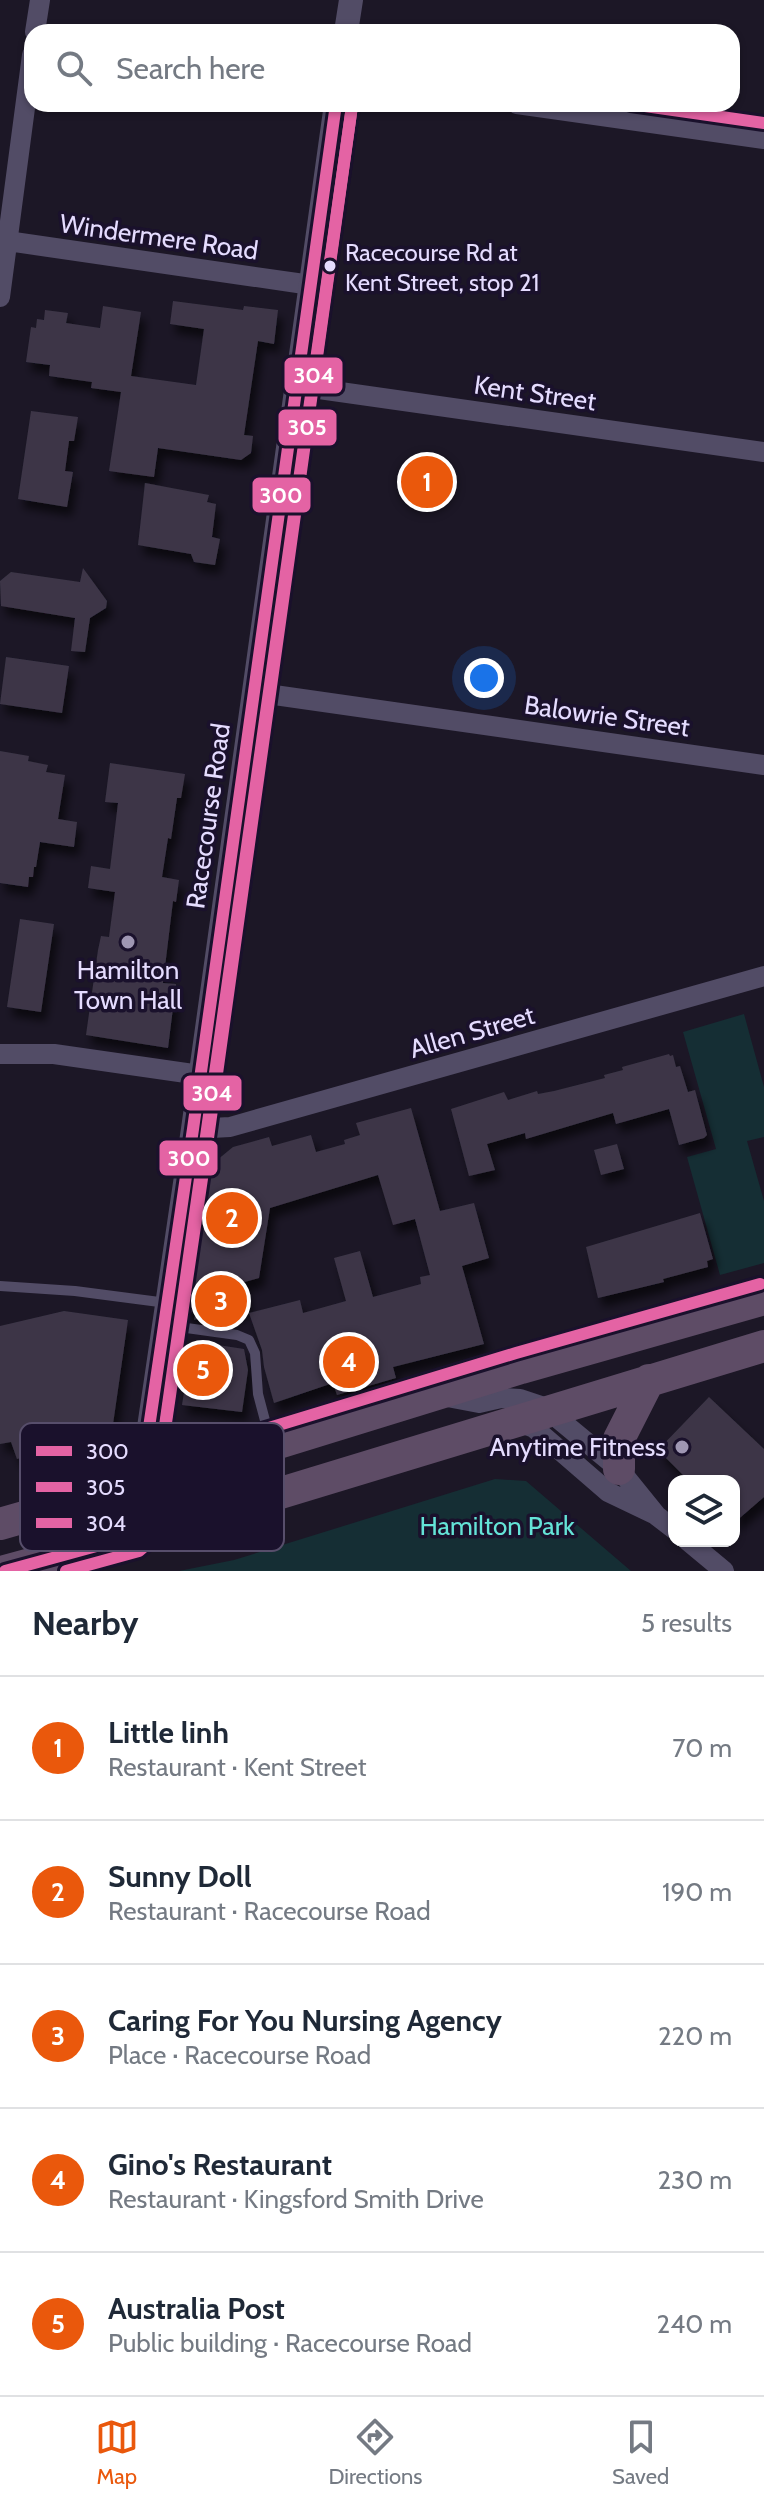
<!DOCTYPE html>
<meta charset="utf-8">
<style>
:root{--surface:#fff;--page:#f2f2f3;--text:#1f2937;--muted:#747a83;--line:#e0e1e3;--accent:#ea580c}
body{margin:0;font-family:Cabin,sans-serif;background:var(--page);color:var(--text)}
.controls{position:absolute;right:24px;bottom:24px;display:grid;overflow:hidden;border-radius:16px;box-shadow:0 2px 6px #0004}
.controls button{width:72px;height:72px;display:grid;place-items:center;padding:0;border:0;border-bottom:2px solid var(--line);background:var(--surface);color:var(--text);font:40px sans-serif}
.you{position:absolute;left:484px;top:678px;width:28px;height:28px;margin:-20px;border:6px solid #fff;border-radius:50%;background:#1a73e8;box-shadow:0 0 0 12px #1a73e833}
.badge{display:grid;place-items:center;width:52px;height:52px;border-radius:50%;background:var(--accent);color:#fff;font-size:26px;font-weight:700}
.pin{position:absolute;translate:-50% -50%;border:4px solid #fff;box-shadow:0 2px 8px #0006}
.list{margin:0;padding:0;list-style:none}
h2{display:flex;justify-content:space-between;align-items:center;height:104px;margin:0;padding:0 32px;font-size:34px}
h2 small{font-size:26px;font-weight:400;color:var(--muted)}
.list li{display:grid;grid-template-columns:52px 1fr auto;gap:24px;align-items:center;box-sizing:border-box;height:144px;padding:0 32px;border-top:2px solid var(--line)}
.list b{display:block;font-size:30px;white-space:nowrap}
.list p{margin:0;font-size:26px;white-space:nowrap;color:var(--muted)}
.list em{font-size:26px;font-style:normal;color:var(--muted)}
.icon{flex:none;width:44px;height:44px;fill:none;stroke:currentColor;stroke-width:2;stroke-linecap:round;stroke-linejoin:round}
.map{position:relative;flex:none;width:764px;height:1571px;overflow:hidden}
.search{position:absolute;background:var(--surface);box-shadow:0 2px 6px #0004;left:24px;right:24px;top:24px;height:88px;display:flex;align-items:center;gap:20px;box-sizing:border-box;padding:0 28px;border-radius:24px;color:var(--muted);font-size:30px}
.sheet{height:824px;background:var(--surface)}
nav{display:flex;justify-content:space-around;align-items:center;box-sizing:border-box;height:112px;border-top:2px solid var(--line);background:var(--surface);font-size:22px;color:var(--muted)}
nav a{display:grid;justify-items:center;gap:4px}
nav .on{color:var(--accent)}
.map>svg:first-child{display:block}
.green{fill:#152e34}
.building{fill:#3c3647;filter:url(#shadow)}
.lines{fill:none;stroke-linecap:round;stroke-linejoin:round}
.service{stroke:#524c66;stroke-width:10}
.minor{stroke:#524c66;stroke-width:20}
.tertiary{stroke:#524c66;stroke-width:24}
.trunk{stroke:#5e4c66;stroke-width:32}
.bus-1-casing{stroke:#1a112c;stroke-width:18}
.bus-2-casing{stroke:#1a112c;stroke-width:18}
.bus-3-casing{stroke:#1a112c;stroke-width:18}
.bus-1{stroke:#e463a4;stroke-width:12}
.bus-2{stroke:#e463a4;stroke-width:12}
.bus-3{stroke:#e463a4;stroke-width:12}
.bus-dot{fill:#e5dcff;stroke:#1a112c;stroke-width:3}
.poi-dot{fill:#9f97b3;stroke:#1a112c;stroke-width:3}
.labels{text-anchor:middle;stroke-width:7;stroke-linejoin:round;paint-order:stroke}
.bus-label{font-size:24px;fill:#e5dcff;stroke:#1a112c;text-anchor:start}
.street-label{font-size:26px;fill:#e5dcff;stroke:#1a112c}
.poi-label{font-size:26px;fill:#e5dcff;stroke:#1a112c}
.park-label{font-size:26px;fill:#64e3d7;stroke:#1a112c}
.key{fill:#1a112c;stroke:#574e6b;stroke-width:2}
.key-label{font-size:22px;fill:#e5dcff}
.line-badge{stroke:#1a112c;stroke-width:3}
.badge-label{font-size:22px;text-anchor:middle;font-weight:bold;fill:#fff}
</style>
<div class="map">
<svg width="764" height="1571" viewBox="0 0 764 1571">
<defs>
<filter id="shadow"><feDropShadow dx="5" dy="9" stdDeviation="4" flood-color="#0009"/></filter>
</defs>
<rect width="100%" height="100%" fill="#1c1726"/>
<path class="green" d="M 744,1014 L 764,1087 L 764,1137 L 747,1141 L 764,1201 L 764,1263 L 720,1275 L 687,1157 L 716,1149 L 683,1032 Z
M 495,1479 L 526,1481 L 631,1571 L 179,1571 L 234,1560 Z"/>
<path class="building" d="M 173,301 L 243,310 L 244,306 L 278,310 L 274,344 L 258,341 L 244,435 L 253,436 L 251,453 L 241,460 L 158,448 L 154,477 L 109,471 L 121,392 L 91,388 L 92,382 L 49,376 L 50,365 L 26,362 L 31,327 L 36,328 L 37,319 L 44,320 L 45,310 L 68,313 L 66,323 L 100,328 L 103,306 L 141,312 L 131,376 L 196,385 L 204,329 L 170,324 Z
M 31,411 L 78,417 L 74,441 L 69,441 L 65,471 L 73,472 L 67,507 L 18,499 Z
M 145,483 L 209,495 L 207,502 L 216,504 L 212,537 L 220,539 L 215,565 L 194,562 L 191,554 L 138,545 Z
M 83,568 L 107,601 L 106,608 L 90,618 L 85,652 L 71,651 L 75,618 L 1,606 L 0,581 L 11,572 L 80,582 Z
M 6,657 L 69,666 L 62,713 L 0,704 Z
M 0,751 L 29,756 L 28,761 L 48,765 L 46,772 L 65,775 L 58,819 L 77,822 L 74,847 L 40,842 L 36,867 L 34,867 L 33,877 L 29,877 L 28,887 L 0,883 Z
M 110,763 L 185,774 L 181,798 L 177,798 L 171,839 L 168,838 L 162,877 L 179,880 L 176,902 L 173,901 L 163,983 L 176,984 L 168,1048 L 86,1035 L 98,950 L 101,936 L 109,937 L 115,892 L 88,888 L 91,866 L 110,869 L 118,803 L 105,802 Z
M 20,919 L 54,924 L 41,1012 L 7,1007 Z
M 669,1054 L 670,1056 L 673,1055 L 676,1067 L 680,1066 L 688,1092 L 695,1090 L 707,1135 L 704,1138 L 679,1145 L 669,1109 L 616,1124 L 613,1113 L 526,1139 L 525,1133 L 487,1144 L 495,1170 L 469,1176 L 451,1109 L 504,1092 L 508,1100 L 537,1091 L 538,1094 L 554,1091 L 605,1078 L 604,1075 L 623,1070 L 622,1067 Z
M 411,1108 L 440,1211 L 474,1203 L 489,1258 L 462,1266 L 484,1344 L 393,1367 L 396,1378 L 337,1395 L 333,1383 L 274,1403 L 264,1367 L 262,1350 L 249,1313 L 300,1300 L 303,1313 L 346,1301 L 334,1258 L 360,1251 L 373,1297 L 421,1284 L 420,1277 L 430,1275 L 415,1219 L 393,1225 L 378,1175 L 270,1208 L 259,1278 L 241,1283 L 247,1306 L 194,1320 L 196,1311 L 186,1314 L 205,1178 L 211,1165 L 233,1147 L 269,1137 L 272,1146 L 311,1135 L 316,1152 L 345,1144 L 344,1140 L 360,1135 L 356,1123 Z
M 617,1144 L 624,1169 L 601,1175 L 594,1150 Z
M 700,1213 L 713,1259 L 707,1261 L 708,1267 L 663,1279 L 664,1282 L 598,1298 L 586,1247 Z
M 64,1311 L 128,1320 L 112,1431 L 17,1459 L 11,1442 L 0,1444 L 0,1326 Z
M 192,1341 L 244,1349 L 248,1370 L 242,1412 L 182,1405 Z
M 709,1397 L 764,1449 L 764,1497 L 734,1523 L 734,1481 L 689,1481 L 658,1450 Z"/>
<g class="lines">
<path class="service" d="M 0,1286 L 75,1291 L 167,1303
M 165,1325 L 237,1335 L 249,1340 L 255,1353 L 258,1394 L 271,1443"/>
<path class="minor" d="M 35,32 L 40,0
M 517,104 L 764,139
M 0,240 L 311,285
M 0,297 L 32,55
M 298,386 L 764,452
M 253,692 L 764,765
M 0,1054 L 54,1054 L 200,1075
M 193,1129 L 230,1127 L 764,976
M 442,1396 L 479,1403 L 501,1398 L 520,1399 L 544,1407 L 619,1469 L 657,1516 L 674,1529
M 516,1421 L 534,1428 L 608,1492 L 654,1514
M 688,1541 L 724,1571"/>
<path class="tertiary" d="M 346,32 L 351,0
M 133,1536 L 193,1129 L 336,104"/>
<path class="trunk" d="M 619,1469 L 619,1439 L 649,1380
M 0,1524 L 210,1464 L 521,1368 L 764,1299
M 5,1571 L 192,1520 L 764,1346"/>
<defs>
<path id="bus-1" d="M 5,1571 L 133,1536 L 193,1129 L 336,104"/>
<path id="bus-2" d="M 66,1571 L 139,1551 L 146,1545 L 149,1538 L 209,1131 L 352,106"/>
<path id="bus-3" d="M 631,104 L 764,123
M 352,106 L 160,1461 L 516,1353 L 760,1284"/>
</defs>
<use href="#bus-1" class="bus-1-casing"/>
<use href="#bus-2" class="bus-2-casing"/>
<use href="#bus-3" class="bus-3-casing"/>
<use href="#bus-1" class="bus-1"/>
<use href="#bus-2" class="bus-2"/>
<use href="#bus-3" class="bus-3"/>
</g>
<circle class="bus-dot" cx="330" cy="266" r="7"/>
<g class="poi-dot">
<circle cx="128" cy="942" r="8"/>
<circle cx="682" cy="1447" r="8"/>
</g>
<g class="labels">
<g class="bus-label">
<text x="345" y="261">Racecourse Rd at<tspan x="345" dy="30">Kent Street, stop 21</tspan></text>
</g>
<g class="street-label">
<text transform="translate(159 237) rotate(8)" y="9">Windermere Road</text>
<text transform="translate(535 393) rotate(8)" y="9">Kent Street</text>
<text transform="translate(607 716) rotate(8)" y="9">Balowrie Street</text>
<text transform="translate(208 816) rotate(-82)" y="9">Racecourse Road</text>
<text transform="translate(472 1032) rotate(-16)" y="9">Allen Street</text>
</g>
<g class="poi-label">
<text x="128" y="979">Hamilton<tspan x="128" dy="30">Town Hall</tspan></text>
<text x="666" y="1456" text-anchor="end">Anytime Fitness</text>
</g>
<g class="park-label">
<text x="497" y="1535">Hamilton Park</text>
</g>
</g>
<rect x="20" y="1423" width="264" height="128" rx="12" class="key"/>
<rect x="36" y="1446" width="36" height="10" fill="#e463a4"/>
<rect x="36" y="1482" width="36" height="10" fill="#e463a4"/>
<rect x="36" y="1518" width="36" height="10" fill="#e463a4"/>
<g class="key-label">
<text x="86" y="1459">300</text>
<text x="86" y="1495">305</text>
<text x="86" y="1531">304</text>
</g>
<g class="line-badge">
<rect x="283" y="356" width="61" height="39" rx="8" fill="#e463a4"/>
<rect x="277" y="408" width="61" height="39" rx="8" fill="#e463a4"/>
<rect x="251" y="476" width="61" height="38" rx="8" fill="#e463a4"/>
<rect x="182" y="1074" width="61" height="38" rx="8" fill="#e463a4"/>
<rect x="158" y="1139" width="61" height="38" rx="8" fill="#e463a4"/>
</g>
<g class="badge-label">
<text x="314" y="383">304</text>
<text x="307" y="435">305</text>
<text x="281" y="503">300</text>
<text x="212" y="1101">304</text>
<text x="189" y="1166">300</text>
</g>
</svg>
<div class="controls">
<button><svg class="icon" aria-label="layers" viewBox="0 0 24 24"><path d="M12 4l9 5-9 5-9-5zM3 14l9 5 9-5"/></svg></button>
</div>
<div class="you"></div>
<div class="pin badge" style="left:427px;top:482px">1</div>
<div class="pin badge" style="left:232px;top:1218px">2</div>
<div class="pin badge" style="left:221px;top:1301px">3</div>
<div class="pin badge" style="left:349px;top:1362px">4</div>
<div class="pin badge" style="left:203px;top:1370px">5</div>
<div class="search"><svg class="icon" aria-label="search" viewBox="0 0 24 24"><circle cx="10" cy="10" r="6"/><path d="M15 15l6 6"/></svg>Search here</div>
</div>
<section class="sheet">
<h2>Nearby<small>5 results</small></h2>
<ul class="list">
<li><span class="badge">1</span><div><b>Little linh</b><p>Restaurant · Kent Street</p></div><em>70 m</em></li>
<li><span class="badge">2</span><div><b>Sunny Doll</b><p>Restaurant · Racecourse Road</p></div><em>190 m</em></li>
<li><span class="badge">3</span><div><b>Caring For You Nursing Agency</b><p>Place · Racecourse Road</p></div><em>220 m</em></li>
<li><span class="badge">4</span><div><b>Gino's Restaurant</b><p>Restaurant · Kingsford Smith Drive</p></div><em>230 m</em></li>
<li><span class="badge">5</span><div><b>Australia Post</b><p>Public building · Racecourse Road</p></div><em>240 m</em></li>
</ul>
</section>
<nav>
<a class="on"><svg class="icon" aria-label="map" viewBox="0 0 24 24"><path d="M3 6l6-2 6 2 6-2v14l-6 2-6-2-6 2zM9 4v14M15 6v14"/></svg>Map</a>
<a><svg class="icon" aria-label="directions" viewBox="0 0 24 24"><path d="M12 3l9 9-9 9-9-9zM9 14v-3h6M13 9l2 2-2 2"/></svg>Directions</a>
<a><svg class="icon" aria-label="saved" viewBox="0 0 24 24"><path d="M7 4h10v16l-5-4-5 4z"/></svg>Saved</a>
</nav>
